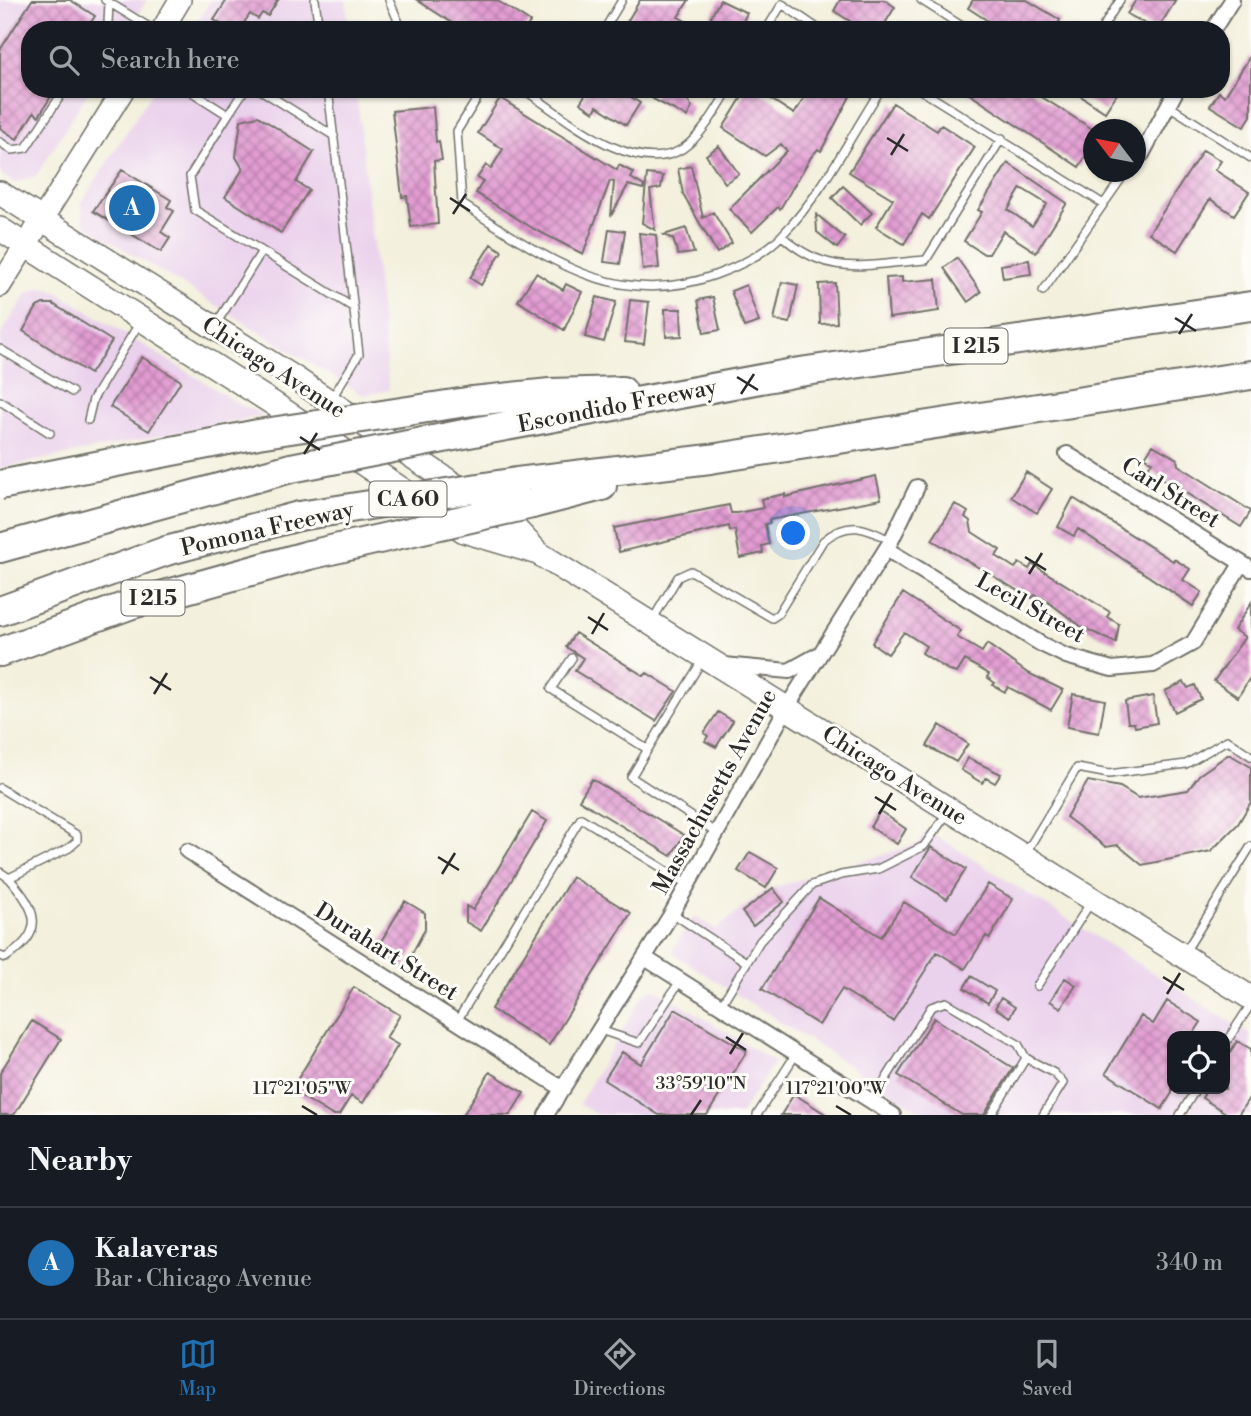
<!DOCTYPE html>
<meta charset="utf-8">
<style>
:root{--surface:#171b24;--page:#242831;--text:#f1f3f6;--muted:#9ea1a6;--line:#363941;--accent:#1f6fb2}
body{margin:0;font-family:"Libre Bodoni",serif;background:var(--page);color:var(--text)}
.controls{position:absolute;right:21px;bottom:21px;display:grid;overflow:hidden;border-radius:14px;box-shadow:0 2px 5px #0004}
.controls button{width:63px;height:63px;display:grid;place-items:center;padding:0;border:0;border-bottom:2px solid var(--line);background:var(--surface);color:var(--text);font:35px sans-serif}
.compass{position:absolute;left:1083px;top:119px;width:63px;height:63px;border-radius:50%;background:var(--surface);box-shadow:0 2px 5px #0004;rotate:302deg}
.you{position:absolute;left:794px;top:534px;width:24px;height:24px;margin:-18px;border:5px solid #fff;border-radius:50%;background:#1a73e8;box-shadow:0 0 0 10px #1a73e833}
.badge{display:grid;place-items:center;width:46px;height:46px;border-radius:50%;background:var(--accent);color:#fff;font-size:23px;font-weight:700}
.pin{position:absolute;translate:-50% -50%;border:4px solid #fff;box-shadow:0 2px 7px #0006}
.list{margin:0;padding:0;list-style:none}
h2{display:flex;justify-content:space-between;align-items:center;height:91px;margin:0;padding:0 28px;font-size:30px}
h2 small{font-size:23px;font-weight:400;color:var(--muted)}
.list li{display:grid;grid-template-columns:46px 1fr auto;gap:21px;align-items:center;box-sizing:border-box;height:112px;padding:0 28px;border-top:2px solid var(--line)}
.list b{display:block;font-size:26px;white-space:nowrap}
.list p{margin:0;font-size:23px;white-space:nowrap;color:var(--muted)}
.list em{font-size:23px;font-style:normal;color:var(--muted)}
.icon{flex:none;width:38px;height:38px;fill:none;stroke:currentColor;stroke-width:2;stroke-linecap:round;stroke-linejoin:round}
.map{position:relative;flex:none;width:1251px;height:1115px;overflow:hidden}
.search{position:absolute;background:var(--surface);box-shadow:0 2px 5px #0004;left:21px;right:21px;top:21px;height:77px;display:flex;align-items:center;gap:18px;box-sizing:border-box;padding:0 24px;border-radius:28px;color:var(--muted);font-size:26px}
.sheet{height:203px;background:var(--surface)}
nav{display:flex;justify-content:space-around;align-items:center;box-sizing:border-box;height:98px;border-top:2px solid var(--line);background:var(--surface);font-size:19px;color:var(--muted)}
nav a{display:grid;justify-items:center;gap:4px}
nav .on{color:var(--accent)}
.map>svg:first-child{display:block}
.built{fill:#ead1ec;fill-rule:evenodd}
.building{fill:url(#building-cross-hatch);fill-rule:evenodd}
.lines{fill:none;stroke-linecap:round;stroke-linejoin:round}
.lane-casing{stroke:#717069;stroke-width:10}
.street-casing{stroke:#717069;stroke-width:18}
.secondary-casing{stroke:#717069;stroke-width:24}
.primary-casing{stroke:#717069;stroke-width:26}
.highway-casing{stroke:#717069;stroke-width:32}
.lane{stroke:#fff;stroke-width:7}
.street{stroke:#fff;stroke-width:14}
.secondary{stroke:#fff;stroke-width:21}
.primary{stroke:#fff;stroke-width:23}
.highway{stroke:#fff;stroke-width:28}
.highway-bridge-casing{stroke:#717069;stroke-width:32;stroke-linecap:butt}
.highway-bridge{stroke:#fff;stroke-width:28}
.ticks{fill:none;stroke:#2b2b2b;stroke-width:2.5}
.labels{text-anchor:middle;stroke-width:6;stroke-linejoin:round;paint-order:stroke}
.shield{fill:#fdfcf7;stroke:#6a6a68;stroke-width:2}
.shield-label{font-size:21px;font-weight:bold;fill:#2b2b2b}
.street-label{font-size:23px;fill:#2b2b2b;stroke:#fdfcf7}
.ticks-label{font-size:18px;text-anchor:middle;fill:#2b2b2b;stroke:#fdfcf7;stroke-width:6;stroke-linejoin:round;paint-order:stroke}
</style>
<div class="map">
<svg width="1251" height="1115" viewBox="0 0 1251 1115">
<defs>
<pattern id="building-cross-hatch" width="8" height="8" patternUnits="userSpaceOnUse" patternTransform="scale(1.75)"><rect width="8" height="8" fill="#e29cd2"/><path d="M0 0l8 8M0 8l8-8" fill="none" stroke="#b77fab"/></pattern>
</defs>
<rect width="100%" height="100%" fill="#fdfcf7"/>
<filter id="ink" filterUnits="userSpaceOnUse"><feTurbulence type="fractalNoise" baseFrequency=".0143" numOctaves="2"/><feDisplacementMap in="SourceGraphic" scale="14" xChannelSelector="R" yChannelSelector="G"/><feConvolveMatrix kernelMatrix="1 2 1 2 8 2 1 2 1" color-interpolation-filters="sRGB"/></filter>
<filter id="wash" filterUnits="userSpaceOnUse"><feTurbulence type="fractalNoise" baseFrequency=".00686" numOctaves="4" result="noise"/><feDisplacementMap in="SourceGraphic" scale="28" xChannelSelector="R" yChannelSelector="G"/><feGaussianBlur stdDeviation="1.57" result="paint"/><feColorMatrix in="noise" values="0 0 0 0 0 0 0 0 0 0 0 0 0 0 0 0 0 1.4 0 .05"/><feComposite in="paint" operator="in"/></filter>
<g filter="url(#wash)">
<rect width="100%" height="100%" fill="#f3f0dd"/>
<path class="built" d="M 0,0 L 147,0 L 128,30 L 30,30 L 30,89 L 90,89 L 36,176 L 15,183 L 0,174 Z
M 211,0 L 346,0 L 349,30 L 192,30 Z
M 154,89 L 356,89 L 389,390 L 363,395 L 91,229 L 83,221 L 82,202 Z
M 38,288 L 52,289 L 241,405 L 265,415 L 0,468 L 0,336 L 27,293 Z
M 927,830 L 1251,1035 L 1251,1115 L 926,1115 L 674,954 L 673,949 L 694,916 L 716,929 L 766,890 L 918,844 ZM 1172,1036 L 1225,1036 L 1225,1089 L 1172,1089 Z
M 652,989 L 660,991 L 774,1062 L 740,1115 L 597,1115 L 579,1104 L 643,995 Z"/>
<g id="blocks">
<path class="building" d="M 32,0 L 70,0 L 95,16 L 86,30 L 30,30 L 30,89 L 46,89 L 53,93 L 39,116 L 34,112 L 17,139 L 0,128 L 0,50 Z
M 227,0 L 278,0 L 268,16 L 262,13 L 258,19 L 250,14 L 239,30 L 230,30 L 214,20 Z
M 417,0 L 496,0 L 530,22 L 525,30 L 463,30 Z
M 640,0 L 689,0 L 678,17 L 702,30 L 640,30 L 627,22 Z
M 720,0 L 747,13 L 739,30 L 704,30 Z
M 840,0 L 885,0 L 895,7 L 881,30 L 864,30 L 834,11 Z
M 973,0 L 1027,0 L 1060,20 L 1055,30 L 1002,30 L 968,8 Z
M 1136,0 L 1176,0 L 1157,30 L 1127,14 Z
M 1251,55 L 1251,116 L 1244,127 L 1210,106 L 1219,92 L 1225,96 Z
M 589,89 L 618,89 L 640,103 L 626,125 L 597,106 L 594,112 L 580,103 Z
M 658,89 L 669,89 L 686,99 L 692,107 L 687,117 L 653,99 Z
M 747,89 L 755,89 L 794,114 L 810,89 L 854,89 L 821,151 L 818,149 L 811,157 L 780,209 L 778,207 L 752,232 L 729,209 L 787,151 L 781,144 L 765,156 L 723,128 Z
M 962,89 L 1029,89 L 1094,130 L 1094,143 L 1079,167 Z
M 1070,89 L 1120,89 L 1105,112 Z
M 500,98 L 617,170 L 619,165 L 634,173 L 631,178 L 644,186 L 643,189 L 628,185 L 611,216 L 614,182 L 610,181 L 583,254 L 534,229 L 476,193 L 483,181 L 477,178 L 486,165 L 491,169 L 503,149 L 478,133 Z
M 893,103 L 937,131 L 941,125 L 975,147 L 929,219 L 922,214 L 904,244 L 876,227 L 893,199 L 849,172 Z
M 433,107 L 436,142 L 439,141 L 442,160 L 434,161 L 438,224 L 411,227 L 407,196 L 402,197 L 392,111 Z
M 258,116 L 314,152 L 296,182 L 309,190 L 281,233 L 225,197 L 243,169 L 236,157 L 241,120 Z
M 719,146 L 739,174 L 725,183 L 706,155 Z
M 1203,150 L 1221,161 L 1215,170 L 1249,192 L 1234,215 L 1210,199 L 1177,251 L 1149,233 Z
M 1008,163 L 1067,203 L 1036,252 L 1003,231 L 989,254 L 984,254 L 964,241 L 982,212 L 978,210 ZM 1021,188 L 1047,204 L 1032,226 L 1008,210 Z
M 691,166 L 703,218 L 713,212 L 732,243 L 717,253 L 683,194 L 678,169 Z
M 122,170 L 171,200 L 167,207 L 174,211 L 161,232 L 170,238 L 161,252 L 93,211 Z
M 647,174 L 663,176 L 661,188 L 650,190 L 655,230 L 642,223 Z
M 843,186 L 872,213 L 860,225 L 832,198 Z
M 816,214 L 845,238 L 837,248 L 817,232 Z
M 686,228 L 694,253 L 678,255 L 673,239 L 664,235 Z
M 609,229 L 625,231 L 620,264 L 604,262 Z
M 639,233 L 656,235 L 659,268 L 643,270 Z
M 491,244 L 502,251 L 481,285 L 470,278 Z
M 957,258 L 981,292 L 968,302 L 944,268 Z
M 1029,260 L 1031,274 L 1003,278 L 1001,265 Z
M 536,273 L 563,290 L 566,284 L 582,292 L 564,330 L 518,301 Z
M 902,277 L 902,282 L 936,279 L 939,311 L 889,318 L 886,278 Z
M 782,282 L 798,285 L 790,323 L 774,320 Z
M 835,283 L 837,323 L 820,324 L 819,284 Z
M 746,285 L 759,322 L 744,327 L 731,291 Z
M 597,297 L 616,302 L 604,342 L 585,337 Z
M 713,297 L 720,330 L 704,333 L 698,300 Z
M 630,300 L 649,302 L 644,344 L 625,342 Z
M 43,304 L 53,304 L 112,341 L 90,374 L 23,331 L 37,307 Z
M 665,309 L 681,309 L 682,336 L 666,337 Z
M 142,357 L 181,381 L 149,431 L 110,407 Z
M 1153,445 L 1177,459 L 1178,465 L 1251,511 L 1241,527 L 1147,469 L 1152,462 L 1145,457 Z
M 1026,472 L 1052,489 L 1037,513 L 1011,497 Z
M 876,476 L 881,499 L 769,520 L 770,523 L 765,524 L 769,544 L 762,546 L 763,553 L 740,558 L 735,530 L 730,531 L 729,526 L 619,552 L 614,528 L 729,505 L 731,513 L 737,513 L 763,508 L 761,499 L 785,494 L 785,497 Z
M 1073,498 L 1173,561 L 1174,559 L 1190,569 L 1183,580 L 1202,592 L 1193,606 L 1078,529 L 1074,536 L 1058,527 Z
M 955,504 L 968,512 L 965,517 L 970,521 L 972,532 L 1000,550 L 996,556 L 1015,568 L 1019,563 L 1029,569 L 1032,564 L 1110,612 L 1107,617 L 1119,624 L 1116,643 L 1082,627 L 1044,599 L 1035,595 L 1032,598 L 1015,589 L 932,540 Z
M 903,593 L 961,631 L 957,637 L 982,652 L 987,644 L 1026,672 L 1063,690 L 1051,710 L 1008,687 L 1005,692 L 993,685 L 995,683 L 987,677 L 989,674 L 965,660 L 957,673 L 950,671 L 922,653 L 926,646 L 904,632 L 888,654 L 872,643 Z
M 1251,603 L 1251,676 L 1238,697 L 1214,681 L 1245,637 L 1234,630 Z
M 575,633 L 644,676 L 647,673 L 676,691 L 656,721 L 575,671 L 583,658 L 566,647 Z
M 1184,682 L 1188,688 L 1195,685 L 1201,699 L 1175,712 L 1165,691 Z
M 1073,694 L 1105,700 L 1099,733 L 1067,727 Z
M 1153,696 L 1157,723 L 1135,727 L 1134,723 L 1128,723 L 1125,701 Z
M 718,712 L 733,721 L 716,747 L 705,741 L 708,736 L 704,733 Z
M 940,725 L 968,744 L 956,762 L 927,746 Z
M 1229,754 L 1251,767 L 1251,802 L 1238,824 L 1211,851 L 1142,865 L 1118,845 L 1106,847 L 1066,817 L 1088,781 L 1120,787 L 1138,798 L 1188,790 L 1199,775 Z
M 968,758 L 1001,774 L 995,783 L 986,778 L 982,783 L 961,770 Z
M 592,779 L 684,835 L 671,856 L 579,800 Z
M 880,811 L 906,829 L 897,844 L 870,827 Z
M 532,812 L 547,821 L 481,931 L 466,922 L 466,906 L 473,910 Z
M 931,847 L 966,869 L 947,899 L 912,877 Z
M 750,852 L 778,868 L 766,888 L 738,871 Z
M 572,877 L 631,913 L 549,1045 L 491,1009 Z
M 988,884 L 1013,899 L 990,938 L 986,936 L 965,969 L 937,952 L 893,1021 L 842,989 L 819,1025 L 762,989 L 819,898 L 881,937 L 904,902 L 956,934 Z
M 773,888 L 784,902 L 753,926 L 742,912 Z
M 405,901 L 425,913 L 425,929 L 405,967 L 377,948 Z
M 971,976 L 995,991 L 988,1003 L 964,988 Z
M 1065,978 L 1076,985 L 1061,1008 L 1050,1001 Z
M 354,987 L 400,1015 L 386,1038 L 398,1045 L 363,1103 L 351,1096 L 339,1115 L 332,1115 L 291,1090 Z
M 1001,998 L 1015,1007 L 1010,1017 L 995,1008 Z
M 1167,1001 L 1201,1022 L 1192,1036 L 1172,1036 L 1172,1093 L 1162,1109 L 1106,1073 L 1141,1016 L 1153,1024 Z
M 675,1009 L 747,1051 L 707,1115 L 659,1115 L 604,1080 L 622,1052 L 641,1064 Z
M 934,1018 L 1013,1068 L 984,1115 L 962,1115 L 898,1075 Z
M 32,1021 L 61,1039 L 14,1115 L 0,1115 L 0,1073 Z
M 1237,1041 L 1251,1049 L 1251,1095 L 1238,1115 L 1229,1115 L 1202,1098 L 1207,1089 L 1225,1089 L 1225,1061 Z
M 490,1072 L 524,1093 L 510,1115 L 463,1115 Z
M 794,1094 L 827,1115 L 781,1115 Z"/>
</g>
</g>
<g filter="url(#ink)">
<use href="#blocks" fill-opacity="0" stroke="#717069" stroke-width="2"/>
<g class="lines">
<defs>
<path id="lane" d="M 105,0 L 154,30
M 315,0 L 319,30
M 389,0 L 400,25 L 423,30
M 921,0 L 968,30
M 104,30 L 108,24 L 109,3
M 604,30 L 622,0
M 766,30 L 782,4 L 820,30
M 1101,30 L 1120,0
M 187,89 L 228,115 L 190,176 L 195,210 L 262,251 L 216,324
M 259,89 L 334,136
M 328,89 L 359,354 L 332,398
M 483,89 L 457,131 L 462,204 C 543,255 614,312 715,275 C 740,266 765,254 783,234 C 823,193 850,137 881,89
M 523,89 C 562,115 634,179 682,149 C 703,135 716,110 729,89
M 919,89 L 1102,203
M 1062,89 L 1063,89
M 1169,106 L 1251,158
M 228,115 L 245,89
M 0,142 L 12,150 L 26,148 L 65,89
M 782,236 C 829,279 867,264 926,260 L 1002,138
M 262,251 L 354,308
M 1043,291 L 1126,172
M 0,349 L 72,392
M 0,401 L 50,433
M 88,420 L 93,399 L 140,322
M 653,619 L 678,577 L 691,571 L 772,618 L 778,614 L 823,541 C 848,520 866,527 891,541
M 572,658 L 551,689 L 647,749
M 703,659 L 631,777 L 717,833
M 0,788 L 77,835 L 77,841 L 69,848 L 9,878 L 0,872
M 1025,854 L 1077,768 L 1109,774 L 1186,764 L 1227,740 L 1251,756
M 672,913 L 746,962
M 1185,952 L 1251,846
M 0,956 L 5,958 C 47,932 37,910 9,878
M 1037,986 L 1091,902
M 721,1005 L 760,941 L 812,885 L 841,875 L 878,869 L 924,846 L 949,811
M 457,1021 L 581,818 L 688,884
M 600,1030 L 639,1043 L 680,981
M 1225,1044 L 1251,1004
M 1026,1058 L 1054,1073 L 1063,1083 L 1043,1115
M 872,1101 L 931,1007 L 946,1002 L 1018,1044 L 1026,1058 L 991,1115
M 757,1115 L 796,1054
M 1180,1115 L 1196,1089"/>
<path id="street" d="M 1213,30 L 1232,0
M 1142,154 L 1177,89
M 1067,454 L 1251,569
M 886,549 L 1041,644 L 1066,656 L 1112,669 L 1153,665 L 1193,643 L 1241,564
M 724,665 L 789,671 L 818,655
M 187,851 L 563,1089
M 645,958 L 893,1115
M 546,1115 L 672,913 L 787,707 L 891,541 L 917,487"/>
<path id="secondary" d="M 162,30 L 180,0
M 0,286 L 124,89"/>
<path id="primary" d="M 0,193 L 293,377 L 506,519 L 538,553
M 0,229 L 274,404 L 464,531 L 538,553 L 1251,998"/>
<path id="highway" d="M 473,401 L 550,393 L 622,391
M 479,431 L 793,373 L 1251,306
M 517,482 L 710,459 L 1251,375
M 532,504 L 602,486
M 0,548 L 291,468
M 0,611 L 166,551 L 299,516
M 0,652 L 132,604 L 309,555"/>
</defs>
<use href="#lane" class="lane-casing"/>
<use href="#street" class="street-casing"/>
<use href="#secondary" class="secondary-casing"/>
<use href="#primary" class="primary-casing"/>
<use href="#highway" class="highway-casing"/>
<use href="#lane" class="lane"/>
<use href="#street" class="street"/>
<use href="#secondary" class="secondary"/>
<use href="#primary" class="primary"/>
<use href="#highway" class="highway"/>
<defs>
<path id="highway-bridge" d="M 291,468 L 479,431
M 0,485 L 258,434 L 473,401
M 299,516 L 517,482
M 309,555 L 532,504"/>
</defs>
<use href="#highway-bridge" class="highway-bridge-casing"/>
<use href="#highway-bridge" class="highway-bridge"/>
</g>
</g>
<path class="ticks" d="M 887,138 L 908,151M 891,155 L 904,134M 450,198 L 470,211M 453,214 L 466,194M 1175,318 L 1196,331M 1179,334 L 1192,314M 737,377 L 758,390M 741,394 L 754,374M 300,437 L 320,450M 304,454 L 317,433M 1025,557 L 1046,570M 1029,574 L 1042,553M 588,617 L 608,630M 592,634 L 604,613M 150,677 L 171,690M 154,694 L 167,673M 875,797 L 896,810M 879,814 L 892,793M 438,857 L 459,870M 442,874 L 455,853M 1163,977 L 1184,990M 1167,994 L 1180,973M 726,1037 L 746,1050M 730,1054 L 743,1033M 302,1106 L 317,1115M 836,1106 L 851,1115M 691,1115 L 701,1100"/>
<g class="labels">
<g class="shield">
<rect x="944.5" y="328.5" width="63" height="35" rx="5"/>
<rect x="369.5" y="481.5" width="77" height="35" rx="5"/>
<rect x="121.5" y="580.5" width="63" height="35" rx="5"/>
</g>
<g class="shield-label">
<text x="976" y="353">I 215</text>
<text x="408" y="506">CA 60</text>
<text x="153" y="605">I 215</text>
</g>
<g class="street-label">
<text transform="translate(274 367) rotate(33)" y="8">Chicago Avenue</text>
<text transform="translate(617 405) rotate(-11)" y="8">Escondido Freeway</text>
<text transform="translate(1171 492) rotate(32)" y="8">Carl Street</text>
<text transform="translate(267 528) rotate(-13)" y="8">Pomona Freeway</text>
<text transform="translate(1031 607) rotate(29)" y="8">Lecil Street</text>
<text transform="translate(895 775) rotate(32)" y="8">Chicago Avenue</text>
<text transform="translate(714 791) rotate(-61)" y="8">Massachusetts Avenue</text>
<text transform="translate(387 951) rotate(32)" y="8">Durahart Street</text>
</g>
</g>
<g class="ticks-label">
<text x="701" y="1089">33°59'10"N</text>
<text x="302" y="1094">117°21'05"W</text>
<text x="836" y="1094">117°21'00"W</text>
</g>
</svg>
<div class="controls">
<button><svg class="icon" aria-label="locate" viewBox="0 0 24 24"><circle cx="12" cy="12" r="6"/><path d="M12 2v4M12 18v4M2 12h4M18 12h4"/></svg></button>
</div>
<svg class="compass" viewBox="-18 -18 36 36"><path d="M0-13l5 13h-10z" fill="#e53935"/><path d="M0 13l5-13h-10z" fill="#9ea1a6"/></svg>
<div class="you"></div>
<div class="pin badge" style="left:132px;top:208px">A</div>
<div class="search"><svg class="icon" aria-label="search" viewBox="0 0 24 24"><circle cx="10" cy="10" r="6"/><path d="M15 15l6 6"/></svg>Search here</div>
</div>
<section class="sheet">
<h2>Nearby<small></small></h2>
<ul class="list">
<li><span class="badge">A</span><div><b>Kalaveras</b><p>Bar · Chicago Avenue</p></div><em>340 m</em></li>
</ul>
</section>
<nav>
<a class="on"><svg class="icon" aria-label="map" viewBox="0 0 24 24"><path d="M3 6l6-2 6 2 6-2v14l-6 2-6-2-6 2zM9 4v14M15 6v14"/></svg>Map</a>
<a><svg class="icon" aria-label="directions" viewBox="0 0 24 24"><path d="M12 3l9 9-9 9-9-9zM9 14v-3h6M13 9l2 2-2 2"/></svg>Directions</a>
<a><svg class="icon" aria-label="saved" viewBox="0 0 24 24"><path d="M7 4h10v16l-5-4-5 4z"/></svg>Saved</a>
</nav>
